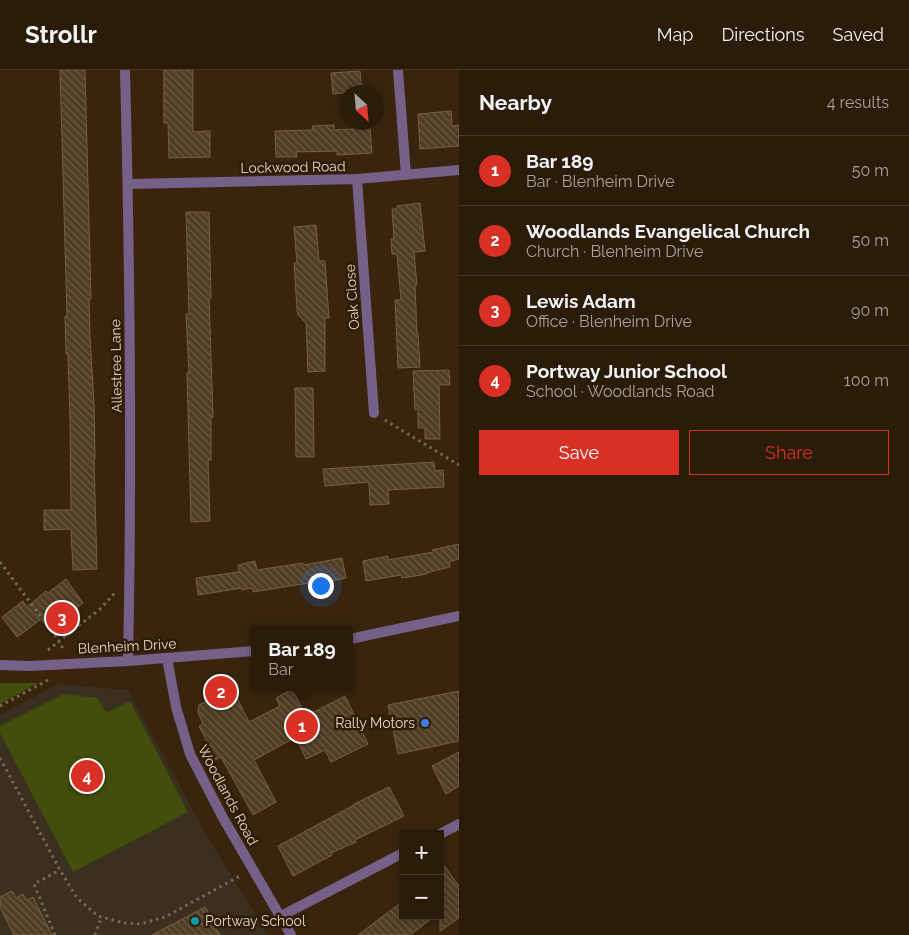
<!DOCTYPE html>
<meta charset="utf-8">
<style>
:root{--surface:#2b1c0a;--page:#372918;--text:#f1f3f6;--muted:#a6a19c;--line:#473a2b;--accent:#d93025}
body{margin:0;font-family:Raleway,sans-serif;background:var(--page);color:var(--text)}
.controls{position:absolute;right:15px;bottom:15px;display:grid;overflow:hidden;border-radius:0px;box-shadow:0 2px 8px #0003}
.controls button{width:45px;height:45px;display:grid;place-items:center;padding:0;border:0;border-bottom:1px solid var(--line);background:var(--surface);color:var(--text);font:25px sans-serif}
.compass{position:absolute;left:339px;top:15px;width:45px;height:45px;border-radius:50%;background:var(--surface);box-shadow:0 2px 8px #0003;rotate:154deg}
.you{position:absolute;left:320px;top:515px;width:18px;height:18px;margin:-12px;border:4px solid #fff;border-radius:50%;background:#1a73e8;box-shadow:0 0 0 8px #1a73e833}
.badge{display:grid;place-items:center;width:32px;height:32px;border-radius:50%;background:var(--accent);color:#fff;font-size:16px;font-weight:700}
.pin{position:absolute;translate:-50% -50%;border:2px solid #fff;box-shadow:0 1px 5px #0006}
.popup{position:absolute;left:251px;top:556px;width:102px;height:65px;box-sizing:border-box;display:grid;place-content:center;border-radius:0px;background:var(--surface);filter:drop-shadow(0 1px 4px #0005);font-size:16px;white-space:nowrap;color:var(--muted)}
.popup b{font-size:19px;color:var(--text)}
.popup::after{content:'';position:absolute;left:50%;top:100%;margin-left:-10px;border:10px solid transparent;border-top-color:var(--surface)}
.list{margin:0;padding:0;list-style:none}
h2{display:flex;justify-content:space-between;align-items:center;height:65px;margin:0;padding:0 20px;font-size:21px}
h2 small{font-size:16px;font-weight:400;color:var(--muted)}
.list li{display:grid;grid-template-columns:32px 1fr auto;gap:15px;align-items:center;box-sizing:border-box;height:70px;padding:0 20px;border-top:1px solid var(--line)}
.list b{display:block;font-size:19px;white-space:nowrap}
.list p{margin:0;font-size:16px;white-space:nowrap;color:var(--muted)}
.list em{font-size:16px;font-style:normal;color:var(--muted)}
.actions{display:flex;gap:10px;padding:15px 20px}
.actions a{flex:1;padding:11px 0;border:1px solid var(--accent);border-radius:0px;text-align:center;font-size:18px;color:var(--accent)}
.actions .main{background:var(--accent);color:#fff}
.map{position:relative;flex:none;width:459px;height:865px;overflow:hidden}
header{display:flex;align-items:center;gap:30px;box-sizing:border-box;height:70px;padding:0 25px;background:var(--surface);border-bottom:1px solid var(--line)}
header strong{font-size:24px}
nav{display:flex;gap:28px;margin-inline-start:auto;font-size:18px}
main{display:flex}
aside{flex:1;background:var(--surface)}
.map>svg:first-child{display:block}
.education{fill:#3b2f20}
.green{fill:#434e0c}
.building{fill:url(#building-back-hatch);stroke:#746046}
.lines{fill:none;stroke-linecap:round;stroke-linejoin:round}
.path{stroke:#786754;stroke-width:3;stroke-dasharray:2.5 4;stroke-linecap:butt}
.minor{stroke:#776088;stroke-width:10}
.tertiary{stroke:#776088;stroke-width:10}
.shop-dot{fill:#3f7fe0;stroke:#2e1c04;stroke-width:2}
.culture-dot{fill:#0f9aa8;stroke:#2e1c04;stroke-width:2}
.labels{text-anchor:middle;stroke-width:5;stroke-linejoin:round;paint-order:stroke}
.street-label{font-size:14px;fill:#e2d6c8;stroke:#2e1c04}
.poi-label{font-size:14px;fill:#e2d6c8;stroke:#2e1c04;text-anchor:end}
</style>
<header>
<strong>Strollr</strong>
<nav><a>Map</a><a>Directions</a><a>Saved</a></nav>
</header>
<main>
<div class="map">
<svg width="459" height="865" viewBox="0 0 459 865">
<defs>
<pattern id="building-back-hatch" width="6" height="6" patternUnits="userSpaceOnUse" patternTransform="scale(1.25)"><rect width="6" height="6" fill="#513d25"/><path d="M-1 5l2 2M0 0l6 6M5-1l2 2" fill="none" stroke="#6a5843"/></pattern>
</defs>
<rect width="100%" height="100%" fill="#39250e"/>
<path class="education" d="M 59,614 L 128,620 L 208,768 L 268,865 L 0,865 L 0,645 Z"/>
<path class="green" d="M 0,613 L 38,613 L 0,634 Z
M 64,624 L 98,628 L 106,643 L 130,631 L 188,742 L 73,802 L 0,663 L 0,656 Z"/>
<path class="building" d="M 60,0 L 85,0 L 91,229 L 89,229 L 90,266 L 94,334 L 95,389 L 94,389 L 97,499 L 73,500 L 71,459 L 44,460 L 44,440 L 71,440 L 70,351 L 68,284 L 66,284 L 65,246 L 67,246 Z
M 164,0 L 193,0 L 193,62 L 210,61 L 210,87 L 169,88 L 168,53 L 164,53 Z
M 360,1 L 362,21 L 333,24 L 331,3 Z
M 451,41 L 452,56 L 459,55 L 459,76 L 420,79 L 418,44 Z
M 334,55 L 334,60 L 370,58 L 372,83 L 337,85 L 337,81 L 296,82 L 297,87 L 276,87 L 275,61 L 313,60 L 312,56 Z
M 420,133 L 425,181 L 414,182 L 417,215 L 415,215 L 417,264 L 418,264 L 420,297 L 398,298 L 395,230 L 401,230 L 397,184 L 392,184 L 391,169 L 394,168 L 392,139 L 397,139 L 397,136 Z
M 186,142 L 209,142 L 211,228 L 209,228 L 213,347 L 211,347 L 211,390 L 208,390 L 210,451 L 191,452 L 187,303 L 189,303 L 186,244 L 189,244 Z
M 316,155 L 319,191 L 325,191 L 329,248 L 325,248 L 325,301 L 308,302 L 306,253 L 298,245 L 297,239 L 294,193 L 297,193 L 294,157 Z
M 449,300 L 450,315 L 439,315 L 440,369 L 425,369 L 425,358 L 418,358 L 418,339 L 415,340 L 413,301 Z
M 295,318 L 313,318 L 314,387 L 296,387 Z
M 434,392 L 435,401 L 443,400 L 444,417 L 388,420 L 389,434 L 370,435 L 369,412 L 325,416 L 323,399 Z
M 459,474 L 459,489 L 449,492 L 450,497 L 426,503 L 427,504 L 402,508 L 401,505 L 366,511 L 363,491 L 388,486 L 388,490 L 433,482 L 432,480 Z
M 342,488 L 346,508 L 321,513 L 321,511 L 253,522 L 252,518 L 242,520 L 242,518 L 198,525 L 196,508 L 239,502 L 238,495 L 255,491 L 257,500 L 303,493 L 304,495 Z
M 66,509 L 83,533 L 70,543 L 79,553 L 64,565 L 47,545 L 17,567 L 2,547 L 23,531 L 27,537 L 46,521 L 48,523 Z
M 230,614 L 249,652 L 280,636 L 276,628 L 292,619 L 306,646 L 345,626 L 368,674 L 331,692 L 325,680 L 306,689 L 296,667 L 254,690 L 276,732 L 253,745 L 221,687 L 207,694 L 209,675 L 199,656 L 203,654 L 198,642 L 199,635 L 212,628 L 210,626 Z
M 459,621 L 459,671 L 398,684 L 388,635 Z
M 459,682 L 459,716 L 446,724 L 432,696 Z
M 389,717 L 404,746 L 355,770 L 356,772 L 331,783 L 332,785 L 293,806 L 278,776 L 354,735 L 354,734 Z
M 440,790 L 459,816 L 459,848 L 440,861 Z
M 12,821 L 16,828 L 23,824 L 27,830 L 33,827 L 52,865 L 14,865 L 0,837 L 0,827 Z
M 403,831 L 403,846 L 435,846 L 410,865 L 358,865 Z
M 205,837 L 220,865 L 152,865 Z"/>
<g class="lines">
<path class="path" d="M 385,350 L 459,395
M 0,492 L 59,571 L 64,581
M 48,580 L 100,539 L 115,523
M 0,636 L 48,610
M 0,688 L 60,800 L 77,828 L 98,846 L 124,853 L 140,854 L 165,847 L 240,806
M 55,865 L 34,814 L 60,800
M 95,865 L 101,848"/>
<path class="minor" d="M 398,0 L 406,105
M 357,109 L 374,343
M 128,114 L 357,109 L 459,100"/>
<path class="tertiary" d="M 125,0 C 130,197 132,394 128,591
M 350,569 L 459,546
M 167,588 L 176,637 L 190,684 L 223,748 L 291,865
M 0,595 L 29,596 L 128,591 L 254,581
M 440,764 L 459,754
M 279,847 L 403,783"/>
</g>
<circle class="shop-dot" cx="425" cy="653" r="5"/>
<circle class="culture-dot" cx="195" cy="851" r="5"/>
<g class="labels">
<g class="street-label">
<text transform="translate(293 97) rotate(-1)" y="5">Lockwood Road</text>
<text transform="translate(352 227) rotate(-94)" y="5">Oak Close</text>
<text transform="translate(116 296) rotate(-91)" y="5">Allestree Lane</text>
<text transform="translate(127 576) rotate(-3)" y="5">Blenheim Drive</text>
<text transform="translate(228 725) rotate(62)" y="5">Woodlands Road</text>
</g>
<g class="poi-label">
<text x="415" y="658">Rally Motors</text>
<text x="205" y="856" text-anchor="start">Portway School</text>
</g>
</g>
</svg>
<div class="controls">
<button>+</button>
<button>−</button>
</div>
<svg class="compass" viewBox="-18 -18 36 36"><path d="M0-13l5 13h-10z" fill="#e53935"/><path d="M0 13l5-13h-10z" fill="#a6a19c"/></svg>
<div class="you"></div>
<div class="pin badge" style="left:302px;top:656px">1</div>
<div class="popup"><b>Bar 189</b>Bar</div>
<div class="pin badge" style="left:221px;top:622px">2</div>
<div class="pin badge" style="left:62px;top:548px">3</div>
<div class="pin badge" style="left:87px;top:706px">4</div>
</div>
<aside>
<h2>Nearby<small>4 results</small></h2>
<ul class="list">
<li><span class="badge">1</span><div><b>Bar 189</b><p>Bar · Blenheim Drive</p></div><em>50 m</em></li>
<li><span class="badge">2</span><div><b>Woodlands Evangelical Church</b><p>Church · Blenheim Drive</p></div><em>50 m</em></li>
<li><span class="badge">3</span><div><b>Lewis Adam</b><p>Office · Blenheim Drive</p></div><em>90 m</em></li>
<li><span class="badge">4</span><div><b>Portway Junior School</b><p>School · Woodlands Road</p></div><em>100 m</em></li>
</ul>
<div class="actions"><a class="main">Save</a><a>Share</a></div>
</aside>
</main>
